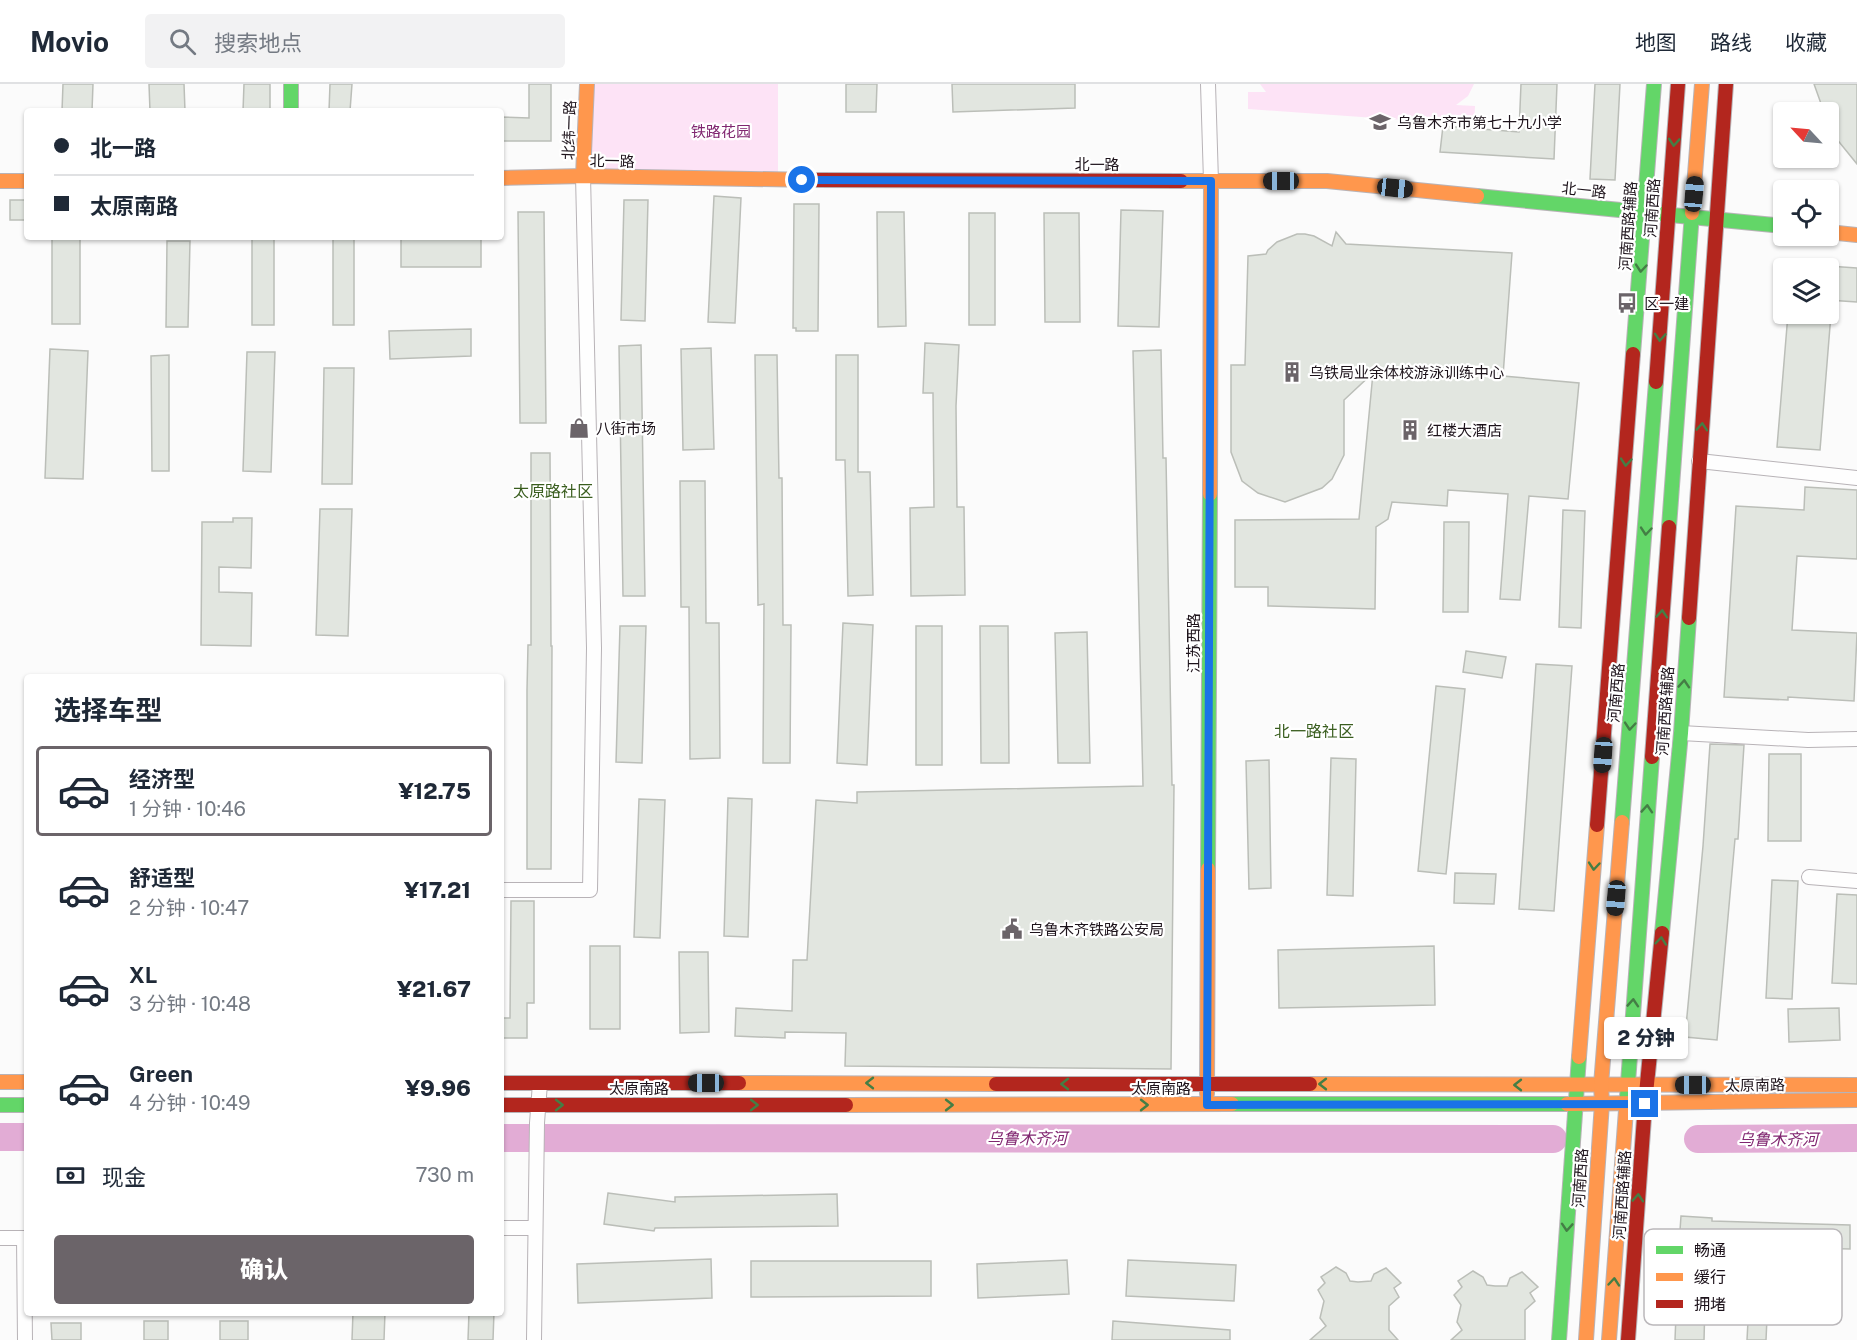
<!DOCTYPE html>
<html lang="zh">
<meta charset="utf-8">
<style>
:root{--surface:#fff;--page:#f2f2f3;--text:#1f2937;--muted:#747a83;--line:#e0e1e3;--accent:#6b6469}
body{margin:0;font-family:"Public Sans","Noto Sans SC",sans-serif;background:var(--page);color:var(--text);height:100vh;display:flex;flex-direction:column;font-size:22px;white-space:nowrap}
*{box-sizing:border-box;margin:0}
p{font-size:20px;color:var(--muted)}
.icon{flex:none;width:33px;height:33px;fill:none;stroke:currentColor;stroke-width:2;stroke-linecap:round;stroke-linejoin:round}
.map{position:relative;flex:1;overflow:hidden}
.sheet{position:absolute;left:24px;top:590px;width:480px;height:642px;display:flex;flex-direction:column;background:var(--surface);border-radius:6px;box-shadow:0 2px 4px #0004}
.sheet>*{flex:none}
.hud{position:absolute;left:24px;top:24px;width:480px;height:132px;border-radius:6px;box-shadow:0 2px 4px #0004;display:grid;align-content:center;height:132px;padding:0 30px;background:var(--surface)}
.needle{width:39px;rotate:296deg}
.buttons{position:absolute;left:1773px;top:18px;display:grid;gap:12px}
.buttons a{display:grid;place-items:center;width:66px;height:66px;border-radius:6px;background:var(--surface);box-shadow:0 2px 4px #0004;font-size:30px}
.end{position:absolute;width:27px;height:27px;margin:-14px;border:8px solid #1a73e8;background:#fff;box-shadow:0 0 0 3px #fff}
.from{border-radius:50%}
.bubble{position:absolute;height:42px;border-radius:6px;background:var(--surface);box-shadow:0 2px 4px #0004;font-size:20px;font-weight:800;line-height:42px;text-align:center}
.car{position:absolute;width:18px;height:36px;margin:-18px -9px;border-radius:8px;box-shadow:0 0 4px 2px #0007;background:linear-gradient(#222 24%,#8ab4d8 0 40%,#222 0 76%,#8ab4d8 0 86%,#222 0)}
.hud b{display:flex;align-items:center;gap:21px;height:57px;font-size:22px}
.hud b+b{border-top:2px solid var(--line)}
.hud i{width:15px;height:15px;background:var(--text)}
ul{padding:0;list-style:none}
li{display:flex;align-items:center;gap:18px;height:90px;margin:0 12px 9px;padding:0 18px;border:3px solid transparent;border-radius:6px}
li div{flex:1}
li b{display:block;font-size:22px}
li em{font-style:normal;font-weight:800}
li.active{border-color:var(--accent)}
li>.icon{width:54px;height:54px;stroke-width:1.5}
h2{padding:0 30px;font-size:27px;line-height:72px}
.pay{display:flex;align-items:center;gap:15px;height:66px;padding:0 30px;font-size:22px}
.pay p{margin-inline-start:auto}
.primary-button{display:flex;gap:12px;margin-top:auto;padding:12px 30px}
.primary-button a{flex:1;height:69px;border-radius:6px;background:var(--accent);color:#fff;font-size:24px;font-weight:800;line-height:69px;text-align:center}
header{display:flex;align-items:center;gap:36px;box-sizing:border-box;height:84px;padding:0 30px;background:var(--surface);border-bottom:2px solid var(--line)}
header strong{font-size:28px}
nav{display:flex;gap:33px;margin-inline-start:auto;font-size:21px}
.search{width:420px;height:54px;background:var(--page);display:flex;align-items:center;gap:15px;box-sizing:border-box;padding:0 21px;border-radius:6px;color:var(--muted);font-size:22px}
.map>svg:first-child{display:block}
</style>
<header>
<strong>Movio</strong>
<div class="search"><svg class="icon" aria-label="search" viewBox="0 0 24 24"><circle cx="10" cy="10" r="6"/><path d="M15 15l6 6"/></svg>搜索地点</div>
<nav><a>地图</a><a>路线</a><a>收藏</a></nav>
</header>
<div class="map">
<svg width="1857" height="1256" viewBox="0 0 1857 1256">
<rect width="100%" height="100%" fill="#fbfbfb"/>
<g fill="#fde3f6">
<path d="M587,0H778V96L583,92Z"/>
<path d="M1260,0H1474L1468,12L1456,21L1475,22L1474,41L1248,25V8H1266Z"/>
</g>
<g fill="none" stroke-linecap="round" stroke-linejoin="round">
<g stroke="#e2acd5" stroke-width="28">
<path d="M0,1053H27"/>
<path d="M501,1054L1553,1055"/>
<path d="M1698,1055L1857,1054"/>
</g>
</g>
<g fill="#e2e6e0" stroke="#bbbeb8" stroke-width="1.5">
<path d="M63,0H93L92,27H62Z"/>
<path d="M149,0H184L185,27H150Z"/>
<path d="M244,0H270V27H243Z"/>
<path d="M330,0H352L350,27H329Z"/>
<path d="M529,0H551V57H501V33L529,34Z"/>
<path d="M846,0H877L876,28H846Z"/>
<path d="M952,0H1075V24L953,28Z"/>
<path d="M1521,0H1557L1554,75L1440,68L1443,42L1519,48Z"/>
<path d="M1595,0H1620L1615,96L1590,95Z"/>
<path d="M1814,0H1857V80L1831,48L1828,28H1824Z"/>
<path d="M714,112L741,114L735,239L708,238Z"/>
<rect x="10" y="116" width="17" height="20"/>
<path d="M624,116H648L645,237L621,236Z"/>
<path d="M794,120H819L818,247H796V244H793Z"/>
<path d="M1121,126L1163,127L1159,243L1118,242Z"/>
<path d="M518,128H544L546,339H520Z"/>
<path d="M877,128H904L906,242L878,243Z"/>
<rect x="969" y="129" width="26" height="112"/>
<path d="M1044,129H1079L1080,238H1045Z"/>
<path d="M1336,148L1346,160L1512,169L1503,292L1579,299L1568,415L1529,412L1520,516L1500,515L1508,410L1448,406L1447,422L1392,418L1388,435L1376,443L1375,525L1268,522V503H1235V436L1359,435L1373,289L1344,316V371L1332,395L1322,404L1285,418L1258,409L1242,397L1231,368V281H1245L1248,172L1266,170L1268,166L1277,158L1297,150H1305L1314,152L1332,162Z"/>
<rect x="52" y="153" width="28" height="87"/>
<rect x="252" y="153" width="22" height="88"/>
<rect x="333" y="153" width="21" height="88"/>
<rect x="401" y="153" width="80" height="30"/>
<path d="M167,157H190L188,243H166Z"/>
<path d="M1828,182L1857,184V218L1828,216Z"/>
<path d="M1788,230H1831L1820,366L1777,363Z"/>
<path d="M471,245V272L390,275L389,247Z"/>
<path d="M925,259L959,261L956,322L957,423H964L965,511L911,512L910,424L934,423L933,309H923Z"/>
<path d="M641,261L645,512H623L619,262Z"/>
<path d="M711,264L714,365L683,366L681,265Z"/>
<path d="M50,265L88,267L83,395L45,394Z"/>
<path d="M1161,266L1163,374H1166L1172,701H1174L1171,985L845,982L846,949L785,948V954L735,952L736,924L792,927L793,876H807L816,716L857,719V708L1143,702L1133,267Z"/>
<path d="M247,268H275L271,388L243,387Z"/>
<path d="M169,271V387H152L151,272Z"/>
<path d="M755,271H777L779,394H782L783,541H791L790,679H763L764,520L758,521Z"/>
<path d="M836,271H858V388H870L873,511L848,512L845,376H836Z"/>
<path d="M324,284H354L352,400H322Z"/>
<path d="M531,369H550L551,562H552L551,785H527V606L528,561H531Z"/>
<path d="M680,397H705L706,539H719L720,674L690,675L689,523H681Z"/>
<path d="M1805,403L1857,406V475L1797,472L1792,546L1857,549L1854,617L1788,613V616L1724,613L1736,422L1804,426Z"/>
<path d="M320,425H352L348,552L316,551Z"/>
<path d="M1563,426L1585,427L1581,544L1559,543Z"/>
<path d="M233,434H252L251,484L219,483V508L252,509L251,562L201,561L202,438H233Z"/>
<path d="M1444,438H1469L1468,528H1443Z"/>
<path d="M843,539L873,541L867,681L837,679Z"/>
<path d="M620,542H646L642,679L616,678Z"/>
<rect x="916" y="542" width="26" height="139"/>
<path d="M980,542H1008L1009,679H981Z"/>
<path d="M1087,548L1090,679H1058L1055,549Z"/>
<path d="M1466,567L1506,573L1502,594L1463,588Z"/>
<path d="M1536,580L1572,582L1554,827L1519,825Z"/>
<path d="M1436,602L1465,605L1446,790L1418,787Z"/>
<path d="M1710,660L1744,661L1738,755H1735L1717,956L1685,953L1703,762Z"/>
<path d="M1769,670H1801V757H1768Z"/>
<path d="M1331,674L1356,675L1353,812L1327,811Z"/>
<path d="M1269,676L1271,804L1249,805L1246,677Z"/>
<path d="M728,714L752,715L748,853L724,852Z"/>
<path d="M639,715L665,716L660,854L634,853Z"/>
<path d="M1455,789L1496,790L1494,820L1454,819Z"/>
<path d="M1772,796L1798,797L1792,915L1766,914Z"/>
<path d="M1837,810L1857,811V900L1832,899Z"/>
<path d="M511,817H534V919H527V954H501V934H510Z"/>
<rect x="590" y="862" width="30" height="83"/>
<path d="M1434,862L1435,921L1279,924L1278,866Z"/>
<path d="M679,868H708L709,948L680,949Z"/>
<path d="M1839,924L1840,956L1789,958L1788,925Z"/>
<path d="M608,1109L675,1118V1113L837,1110L838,1142L655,1144L654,1147L604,1140Z"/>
<path d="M1681,1132L1712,1134V1137L1850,1141V1165L1679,1161Z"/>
<path d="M711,1175L712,1214L578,1219L577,1180Z"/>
<path d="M1067,1176L1069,1210L978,1214L977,1180Z"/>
<path d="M1128,1176L1236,1181L1234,1217L1126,1212Z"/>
<path d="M751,1177H931V1212L751,1213Z"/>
<path d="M1678,1180L1706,1182L1704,1256H1675Z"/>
<path d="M1336,1183L1346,1189L1350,1197L1358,1198L1371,1197L1374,1190L1386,1184L1401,1199L1394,1204L1399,1213L1389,1222V1246L1398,1256H1310L1326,1242L1320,1234L1324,1217L1318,1206L1325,1199L1321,1193Z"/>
<path d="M1754,1186L1777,1188L1773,1234H1767L1766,1256H1747L1748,1237L1750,1238Z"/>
<path d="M1473,1187L1483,1193L1487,1201L1495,1202H1507L1510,1194L1522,1188L1538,1203L1530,1209L1535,1217L1525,1226V1256H1451L1462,1246L1457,1238L1461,1221L1454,1211L1462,1203L1458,1197Z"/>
<path d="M353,1228H385L384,1256H352Z"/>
<path d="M469,1228H494L493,1256H468Z"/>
<rect x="144" y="1237" width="24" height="19"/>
<rect x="220" y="1237" width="28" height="19"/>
<path d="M1113,1237L1230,1246V1256H1112Z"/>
<path d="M51,1239H81V1256H52Z"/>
</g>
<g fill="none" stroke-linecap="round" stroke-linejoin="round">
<g stroke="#b8b3b7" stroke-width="16">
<g id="street">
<path d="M1208,0L1211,97"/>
<path d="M1699,377L1857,394"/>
<path d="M1681,649L1808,656L1857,655"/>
<path d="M1809,793L1857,797"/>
<path d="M501,806H590L594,564L583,92"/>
<path d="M501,1144H535"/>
<path d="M0,1154H27"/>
<path d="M24,1154L25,1256"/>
<path d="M534,1256L537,1039L540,999"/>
</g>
</g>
<g stroke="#b8b3b7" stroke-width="16">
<g id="fast">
<path d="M291,0V27"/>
<path d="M1477,112L1784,142"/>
<path d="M1633,270L1654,0"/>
<path d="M1669,443L1692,129"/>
<path d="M1622,738L1656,298"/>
<path d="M1208,785L1210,410"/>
<path d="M1662,849L1681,649L1689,534"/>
<path d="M1232,1020H1567"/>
<path d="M0,1021H27"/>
<path d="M1626,1026L1652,673"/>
<path d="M1559,1256L1579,973"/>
</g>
</g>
<g stroke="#b8b3b7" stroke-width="16">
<g id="slow">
<path d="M583,92L587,0"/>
<path d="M501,94L583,92L814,96"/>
<path d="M0,97H27"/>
<path d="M1181,97H1327L1477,112"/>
<path d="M1692,129L1702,0"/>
<path d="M1828,148L1857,151"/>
<path d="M1210,410L1211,97"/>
<path d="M1579,973L1597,741"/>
<path d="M0,998H27"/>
<path d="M739,999L996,1000"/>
<path d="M1310,1000L1857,1001"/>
<path d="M1207,1010L1208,785"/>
<path d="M1567,1020L1857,1016"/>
<path d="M846,1021L1232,1020"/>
<path d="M1586,1256L1602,1019L1601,1001L1622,738"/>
<path d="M1609,1256L1626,1026"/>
</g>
</g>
<g stroke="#b8b3b7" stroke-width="16">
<g id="jam">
<path d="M814,96L1181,97"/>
<path d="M1656,298L1678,0"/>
<path d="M1689,534L1726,0"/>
<path d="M1652,673L1669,443"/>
<path d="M1597,741L1633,270"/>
<path d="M501,999H739"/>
<path d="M996,1000H1310"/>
<path d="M501,1021H846"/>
<path d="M1628,1256L1645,1020L1662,849"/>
</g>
</g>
<use href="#street" stroke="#fefefe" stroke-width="14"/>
<use href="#fast" stroke="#63d668" stroke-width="14"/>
<use href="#slow" stroke="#ff974d" stroke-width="14"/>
<use href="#jam" stroke="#b3261e" stroke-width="14"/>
</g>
<defs><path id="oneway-chevron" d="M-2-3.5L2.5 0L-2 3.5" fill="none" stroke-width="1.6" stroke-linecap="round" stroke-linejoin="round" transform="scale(1.5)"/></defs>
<g stroke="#447e45">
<use href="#oneway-chevron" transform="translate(1674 58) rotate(94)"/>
<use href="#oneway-chevron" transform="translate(1641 184) rotate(95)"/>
<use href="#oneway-chevron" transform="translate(1660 253) rotate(94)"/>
<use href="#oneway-chevron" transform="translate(1702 343) rotate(-86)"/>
<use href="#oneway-chevron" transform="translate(1626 378) rotate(95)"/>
<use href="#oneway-chevron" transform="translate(1646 447) rotate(95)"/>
<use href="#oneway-chevron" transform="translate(1662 530) rotate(-86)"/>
<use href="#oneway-chevron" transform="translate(1684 600) rotate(-86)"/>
<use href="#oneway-chevron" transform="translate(1630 642) rotate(95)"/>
<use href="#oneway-chevron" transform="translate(1647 725) rotate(-86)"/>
<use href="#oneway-chevron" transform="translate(1594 782) rotate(95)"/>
<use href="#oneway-chevron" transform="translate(1661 857) rotate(-84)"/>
<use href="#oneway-chevron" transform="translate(1633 919) rotate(-86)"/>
<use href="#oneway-chevron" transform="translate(870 999) rotate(-180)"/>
<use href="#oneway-chevron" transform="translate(1065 1000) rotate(-180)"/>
<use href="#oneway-chevron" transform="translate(1323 1000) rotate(-180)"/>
<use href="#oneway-chevron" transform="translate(1518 1001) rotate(-180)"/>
<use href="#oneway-chevron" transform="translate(559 1021)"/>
<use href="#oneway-chevron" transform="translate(754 1021)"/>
<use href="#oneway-chevron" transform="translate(949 1021)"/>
<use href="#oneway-chevron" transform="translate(1144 1021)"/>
<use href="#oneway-chevron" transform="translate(1638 1114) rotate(-86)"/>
<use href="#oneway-chevron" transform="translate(1567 1143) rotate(94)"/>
<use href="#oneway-chevron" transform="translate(1614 1198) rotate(-85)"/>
</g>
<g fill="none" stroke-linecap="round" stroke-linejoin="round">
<path stroke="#1a73e8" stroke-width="8" d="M802,96L1211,97L1207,1021L1645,1020"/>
</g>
<defs>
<g id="school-bare" transform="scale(1.62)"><path d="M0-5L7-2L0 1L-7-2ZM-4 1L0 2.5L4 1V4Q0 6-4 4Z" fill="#6b6469" stroke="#fff" stroke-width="2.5" paint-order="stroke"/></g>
<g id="bus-bare" transform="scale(1.62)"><path d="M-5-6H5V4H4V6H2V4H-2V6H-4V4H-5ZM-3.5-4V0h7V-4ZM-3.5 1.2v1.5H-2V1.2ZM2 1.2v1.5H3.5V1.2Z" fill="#6b6469" stroke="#fff" stroke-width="2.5" paint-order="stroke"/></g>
<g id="building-bare" transform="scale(1.62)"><path d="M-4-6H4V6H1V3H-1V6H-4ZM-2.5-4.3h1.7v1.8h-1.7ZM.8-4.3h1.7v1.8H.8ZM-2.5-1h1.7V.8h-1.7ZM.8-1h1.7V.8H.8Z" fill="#6b6469" stroke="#fff" stroke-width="2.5" paint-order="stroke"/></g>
<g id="shop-bare" transform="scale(1.62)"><path d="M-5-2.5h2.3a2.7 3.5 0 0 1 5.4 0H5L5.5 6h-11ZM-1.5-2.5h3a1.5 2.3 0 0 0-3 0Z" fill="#6b6469" stroke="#fff" stroke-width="2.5" paint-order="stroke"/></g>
<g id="civic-bare" transform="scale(1.62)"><path d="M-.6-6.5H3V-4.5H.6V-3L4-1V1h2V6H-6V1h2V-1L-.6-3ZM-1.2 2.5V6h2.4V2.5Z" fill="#6b6469" stroke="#fff" stroke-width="2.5" paint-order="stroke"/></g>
</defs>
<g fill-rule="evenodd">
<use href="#school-bare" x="1380" y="38"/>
<use href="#bus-bare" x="1627" y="219"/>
<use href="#building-bare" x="1292" y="288"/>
<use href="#shop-bare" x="579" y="344"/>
<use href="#building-bare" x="1410" y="346"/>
<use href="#civic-bare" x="1012" y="845"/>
</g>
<g text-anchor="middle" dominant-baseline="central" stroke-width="4.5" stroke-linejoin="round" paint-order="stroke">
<g font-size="15" fill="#1d131b" stroke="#fff" text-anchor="start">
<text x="1397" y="38">乌鲁木齐市第七十九小学</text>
<text x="1644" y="219">区一建</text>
<text x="1309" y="288">乌铁局业余体校游泳训练中心</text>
<text x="596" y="344">八街市场</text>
<text x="1427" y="346">红楼大酒店</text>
<text x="1029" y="845">乌鲁木齐铁路公安局</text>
</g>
<g font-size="15" fill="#1d131b" stroke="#fff">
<text transform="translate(569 46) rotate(-88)">北纬一路</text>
<text transform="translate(612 77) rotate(1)">北一路</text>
<text x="1097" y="80">北一路</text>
<text transform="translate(1584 106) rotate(6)">北一路</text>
<text transform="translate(1652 124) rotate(-86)">河南西路</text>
<text transform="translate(1628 142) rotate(-86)">河南西路辅路</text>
<text transform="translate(1193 559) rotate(-90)">江苏西路</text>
<text transform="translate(1616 609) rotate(-85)">河南西路</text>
<text transform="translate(1665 627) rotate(-86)">河南西路辅路</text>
<text transform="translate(1755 1001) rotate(-1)">太原南路</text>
<text x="639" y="1004">太原南路</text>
<text x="1161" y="1004">太原南路</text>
<text transform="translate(1580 1094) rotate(-86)">河南西路</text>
<text transform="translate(1622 1111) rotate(-86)">河南西路辅路</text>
</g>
<g font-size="15" fill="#812771" stroke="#fff">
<text x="721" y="47">铁路花园</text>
</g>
<g font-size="16" fill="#395d1e" stroke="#fff">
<text x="553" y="407">太原路社区</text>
<text x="1314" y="647">北一路社区</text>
</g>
<g font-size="16" font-style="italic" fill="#802670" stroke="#fff">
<text x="1027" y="1054">乌鲁木齐河</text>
<text x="1778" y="1055">乌鲁木齐河</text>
</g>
</g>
<rect x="1644" y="1145" width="198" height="96" rx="9" fill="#fff" stroke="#bbb8bb" stroke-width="1.5"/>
<rect x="1656" y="1162" width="27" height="8" fill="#63d668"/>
<rect x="1656" y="1189" width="27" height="8" fill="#ff974d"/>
<rect x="1656" y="1216" width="27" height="8" fill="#b3261e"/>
<g font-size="16" fill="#1d131b">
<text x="1694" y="1172">畅通</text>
<text x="1694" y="1199">缓行</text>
<text x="1694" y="1226">拥堵</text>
</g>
</svg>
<div class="buttons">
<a><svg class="needle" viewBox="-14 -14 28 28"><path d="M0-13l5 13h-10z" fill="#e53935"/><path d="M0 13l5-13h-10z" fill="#747a83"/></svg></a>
<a><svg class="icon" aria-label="locate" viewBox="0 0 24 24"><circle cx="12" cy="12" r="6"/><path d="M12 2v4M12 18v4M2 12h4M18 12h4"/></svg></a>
<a><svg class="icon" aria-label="layers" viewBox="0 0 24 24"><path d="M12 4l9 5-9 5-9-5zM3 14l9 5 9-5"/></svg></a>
</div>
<i class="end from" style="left:802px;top:96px"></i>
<i class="end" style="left:1645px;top:1020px"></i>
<div class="bubble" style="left:1604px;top:933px;width:84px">2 分钟</div>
<i class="car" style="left:1281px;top:97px;rotate:270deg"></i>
<i class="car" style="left:1395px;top:104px;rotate:96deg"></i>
<i class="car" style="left:1694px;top:110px;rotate:5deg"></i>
<i class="car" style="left:1603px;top:671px;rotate:184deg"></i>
<i class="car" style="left:1616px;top:814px;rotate:185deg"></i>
<i class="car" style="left:706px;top:999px;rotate:270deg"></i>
<i class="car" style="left:1693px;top:1001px;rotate:270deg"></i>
<div class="hud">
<b><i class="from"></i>北一路</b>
<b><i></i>太原南路</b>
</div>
<section class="sheet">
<h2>选择车型</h2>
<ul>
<li class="active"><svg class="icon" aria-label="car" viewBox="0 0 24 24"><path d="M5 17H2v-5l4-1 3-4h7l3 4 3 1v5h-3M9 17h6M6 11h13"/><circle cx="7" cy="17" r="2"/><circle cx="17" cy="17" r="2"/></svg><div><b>经济型</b><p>1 分钟 · 10:46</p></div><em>¥12.75</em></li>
<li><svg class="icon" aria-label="car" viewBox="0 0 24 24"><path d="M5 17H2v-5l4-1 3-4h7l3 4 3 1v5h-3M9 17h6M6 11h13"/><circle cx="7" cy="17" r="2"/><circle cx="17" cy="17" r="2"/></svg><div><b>舒适型</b><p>2 分钟 · 10:47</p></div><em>¥17.21</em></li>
<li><svg class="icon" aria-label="car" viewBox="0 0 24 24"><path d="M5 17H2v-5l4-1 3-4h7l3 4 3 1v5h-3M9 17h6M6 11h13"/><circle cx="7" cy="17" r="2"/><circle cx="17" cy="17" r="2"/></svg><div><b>XL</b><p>3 分钟 · 10:48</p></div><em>¥21.67</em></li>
<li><svg class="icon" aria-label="car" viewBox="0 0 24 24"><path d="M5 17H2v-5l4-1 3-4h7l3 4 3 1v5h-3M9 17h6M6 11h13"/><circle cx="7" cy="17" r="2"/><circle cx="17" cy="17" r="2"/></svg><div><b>Green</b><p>4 分钟 · 10:49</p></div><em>¥9.96</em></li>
</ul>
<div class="pay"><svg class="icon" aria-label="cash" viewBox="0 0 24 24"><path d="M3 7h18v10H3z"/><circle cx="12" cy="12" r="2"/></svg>现金<p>730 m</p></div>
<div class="primary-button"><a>确认</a></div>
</section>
</div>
